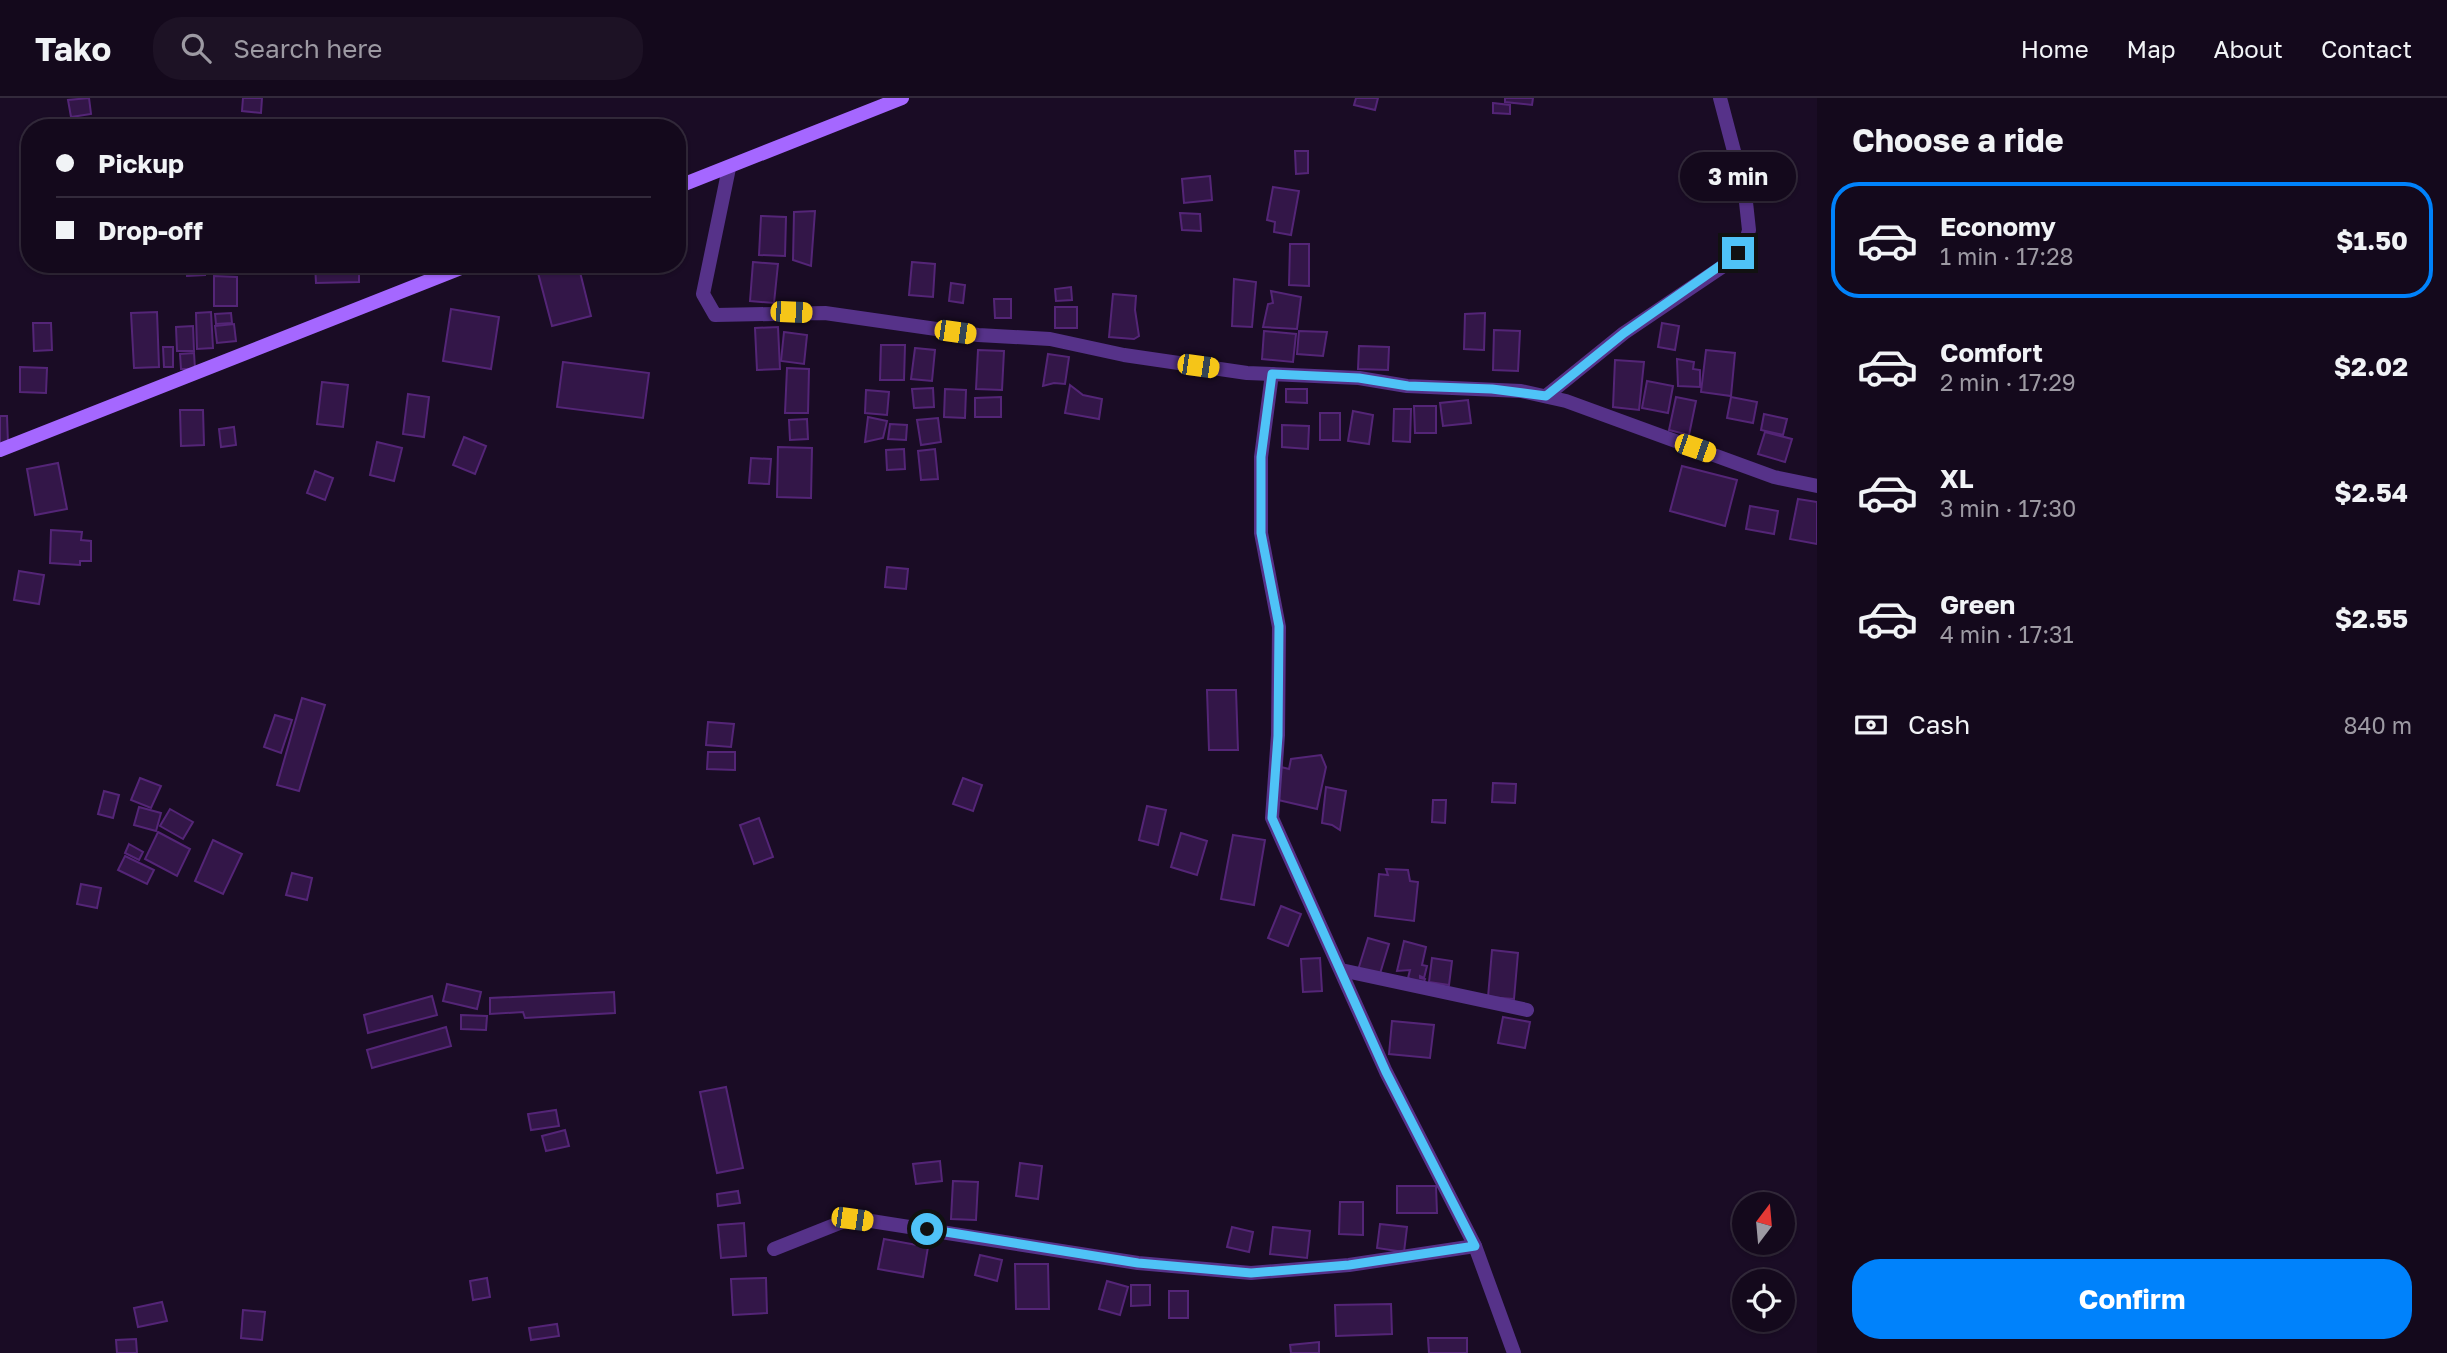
<!DOCTYPE html>
<meta charset="utf-8">
<style>
:root{--surface:#14091c;--page:#1d1225;--text:#f1f3f6;--muted:#9d9aa3;--line:#332a3b;--accent:#0082fb}
body{margin:0;font-family:"Golos Text",sans-serif;background:var(--page);color:var(--text);height:100vh;display:flex;flex-direction:column;font-size:26px;white-space:nowrap}
*{box-sizing:border-box;margin:0}
p{font-size:23px;color:var(--muted)}
.icon{flex:none;width:38px;height:38px;fill:none;stroke:currentColor;stroke-width:2;stroke-linecap:round;stroke-linejoin:round}
.map{position:relative;flex:1;overflow:hidden}
.side{display:flex;flex-direction:column;background:var(--surface);width:630px}
.side>*{flex:none}
.hud{position:absolute;left:21px;top:21px;width:665px;height:154px;border-radius:28px;box-shadow:0 2px 5px #0004,0 0 0 2px var(--line);display:grid;align-content:center;height:154px;padding:0 35px;background:var(--surface)}
.needle{width:46px;rotate:16deg}
.tools{position:absolute;left:1732px;top:1094px;display:grid;gap:14px}
.tools a{display:grid;place-items:center;width:63px;height:63px;border-radius:50%;background:var(--surface);box-shadow:0 2px 5px #0004,0 0 0 2px var(--line);font-size:35px}
.end{position:absolute;width:32px;height:32px;margin:-16px;border:9px solid #4fc3f7;background:#111;box-shadow:0 0 0 4px #111}
.from{border-radius:50%}
.bubble{position:absolute;height:49px;border-radius:24px;background:var(--surface);box-shadow:0 2px 5px #0004,0 0 0 2px var(--line);font-size:23px;font-weight:700;line-height:49px;text-align:center}
.car{position:absolute;width:21px;height:42px;margin:-21px -10px;border-radius:9px;box-shadow:0 0 5px 2px #0007;background:linear-gradient(#f5c518 24%,#345 0 40%,#f5c518 0 76%,#345 0 86%,#f5c518 0)}
.hud b{display:flex;align-items:center;gap:24px;height:66px;font-size:26px}
.hud b+b{border-top:2px solid var(--line)}
.hud i{width:18px;height:18px;background:var(--text)}
ul{padding:0;list-style:none}
li{display:flex;align-items:center;gap:21px;height:116px;margin:0 14px 10px;padding:0 21px;border:4px solid transparent;border-radius:28px}
li div{flex:1}
li b{display:block;font-size:26px}
li em{font-style:normal;font-weight:700}
li.selected{border-color:var(--accent)}
li>.icon{width:63px;height:63px;stroke-width:1.5}
h2{padding:0 35px;font-size:32px;line-height:84px}
.pay{display:flex;align-items:center;gap:18px;height:77px;padding:0 35px;font-size:26px}
.pay p{margin-inline-start:auto}
.primary-button{display:flex;gap:14px;margin-top:auto;padding:14px 35px}
.primary-button a{flex:1;height:80px;border-radius:28px;background:var(--accent);color:#fff;font-size:28px;font-weight:700;line-height:80px;text-align:center}
header{display:flex;align-items:center;gap:42px;box-sizing:border-box;height:98px;padding:0 35px;background:var(--surface);border-bottom:2px solid var(--line)}
header strong{font-size:33px}
nav{display:flex;gap:38px;margin-inline-start:auto;font-size:24px}
.search{width:490px;height:63px;background:var(--page);display:flex;align-items:center;gap:18px;box-sizing:border-box;padding:0 24px;border-radius:28px;color:var(--muted);font-size:26px}
main{display:flex;flex:1;min-height:0}
.map>svg:first-child{display:block}
</style>
<header>
<strong>Tako</strong>
<div class="search"><svg class="icon" aria-label="search" viewBox="0 0 24 24"><circle cx="10" cy="10" r="6"/><path d="M15 15l6 6"/></svg>Search here</div>
<nav><a>Home</a><a>Map</a><a>About</a><a>Contact</a></nav>
</header>
<main>
<div class="map">
<svg width="1817" height="1255" viewBox="0 0 1817 1255">
<rect width="100%" height="100%" fill="#1a0c25"/>
<g fill="#331648" stroke="#542577" stroke-width="2">
<path d="M89,0L91,16L71,19L68,2Z"/>
<path d="M243,0H262L261,15L242,13Z"/>
<path d="M1356,0H1378L1375,12L1354,7Z"/>
<path d="M1505,0H1533L1532,7L1505,4Z"/>
<path d="M1493,5L1510,7V16L1493,15Z"/>
<path d="M1295,53H1308V75L1296,76Z"/>
<path d="M1210,78L1212,102L1184,105L1182,81Z"/>
<path d="M1273,89L1299,93L1291,137L1274,134L1275,124L1267,122Z"/>
<path d="M815,113L811,168L793,162L794,114Z"/>
<path d="M1180,115L1200,116L1201,133L1182,132Z"/>
<path d="M761,118L786,119L785,158L759,157Z"/>
<path d="M1290,146H1309V188L1289,187Z"/>
<path d="M753,164L778,166L774,205L750,203Z"/>
<path d="M912,164L935,166L933,199L909,197Z"/>
<path d="M186,166H205V177L187,178Z"/>
<path d="M214,166H245V173L214,174Z"/>
<path d="M315,166H359V184L316,185Z"/>
<path d="M386,166H417V172L386,173Z"/>
<path d="M558,166H578L591,218L552,228L537,171Z"/>
<path d="M214,178L237,179V208H214Z"/>
<path d="M1234,181L1256,184L1252,229L1232,228Z"/>
<path d="M951,185L965,187L963,205L949,203Z"/>
<path d="M1071,189L1072,202L1056,203L1055,191Z"/>
<path d="M1271,193L1301,199L1297,231L1263,229L1268,206L1273,205Z"/>
<path d="M1113,196L1136,198L1135,212L1139,238L1134,241L1109,239Z"/>
<path d="M994,201H1011V220H995Z"/>
<rect x="1055" y="209" width="22" height="21"/>
<path d="M451,211L499,219L491,271L443,263Z"/>
<path d="M157,214L159,269L134,270L131,215Z"/>
<path d="M211,214L213,250L197,251L196,215Z"/>
<path d="M231,215L232,225L216,226L215,216Z"/>
<path d="M1485,215L1484,252L1464,251L1465,216Z"/>
<path d="M33,225H51L52,252L34,253Z"/>
<path d="M1662,225L1679,228L1675,252L1658,249Z"/>
<path d="M234,226L236,243L217,245L215,228Z"/>
<path d="M193,228L194,253H177L176,229Z"/>
<path d="M778,229L780,271L757,272L755,230Z"/>
<path d="M1494,232L1520,233L1518,273L1493,272Z"/>
<path d="M1264,233L1296,236L1293,264L1262,261Z"/>
<path d="M1299,233L1327,234L1323,258L1297,256Z"/>
<path d="M784,234L807,237L804,266L781,263Z"/>
<path d="M881,247H905L904,282H880Z"/>
<path d="M1359,248L1389,249L1388,272L1358,271Z"/>
<path d="M163,249H173V269H164Z"/>
<path d="M915,250L935,252L932,283L911,281Z"/>
<path d="M978,252L1004,253L1002,292L976,291Z"/>
<path d="M1706,252L1735,255L1731,298L1701,294Z"/>
<path d="M194,255L195,271H181L180,256Z"/>
<path d="M1048,256L1069,259L1065,286L1054,285L1043,288Z"/>
<path d="M1677,261L1694,264L1693,271L1700,272V289L1678,288Z"/>
<path d="M1615,262L1644,264L1639,312L1613,309Z"/>
<path d="M563,264L649,275L643,320L557,309Z"/>
<path d="M20,269L47,270L46,295L20,294Z"/>
<path d="M787,270L809,271L808,315H785Z"/>
<path d="M1647,283L1673,288L1668,315L1642,310Z"/>
<path d="M322,284L348,287L343,329L317,326Z"/>
<path d="M1070,287L1083,297L1102,301L1099,321L1065,315Z"/>
<path d="M933,290L934,309L914,310L912,291Z"/>
<path d="M945,291L966,292L965,320L944,319Z"/>
<path d="M1286,291H1307V305L1286,304Z"/>
<path d="M866,292L889,294L887,317L865,315Z"/>
<path d="M408,296L429,299L424,339L403,336Z"/>
<path d="M1001,299V319H975V300Z"/>
<path d="M1676,299L1696,303L1689,337L1669,332Z"/>
<path d="M1731,299L1757,304L1753,325L1727,320Z"/>
<path d="M1468,302L1471,325L1443,328L1440,305Z"/>
<path d="M1414,308H1436V335H1415Z"/>
<path d="M1394,311H1411L1410,344L1393,343Z"/>
<path d="M180,312H203L204,347L181,348Z"/>
<path d="M1353,313L1373,317L1369,346L1348,343Z"/>
<rect x="1320" y="315" width="20" height="27"/>
<path d="M1764,316L1787,321L1783,337L1761,332Z"/>
<path d="M0,318H7L8,346H0Z"/>
<path d="M868,319L887,323L883,340L865,344Z"/>
<path d="M938,320L941,344L921,347L917,322Z"/>
<path d="M807,321L808,341L790,342L789,322Z"/>
<path d="M890,326L907,327L906,342L888,341Z"/>
<path d="M1282,327L1309,328L1308,351L1282,349Z"/>
<path d="M234,329L236,347L221,349L219,331Z"/>
<path d="M1765,334L1792,341L1785,364L1758,356Z"/>
<path d="M464,339L486,348L475,376L453,367Z"/>
<path d="M377,344L402,350L394,383L370,377Z"/>
<path d="M778,349L812,350L811,400L777,399Z"/>
<path d="M904,351L905,371L887,372L886,352Z"/>
<path d="M935,351L938,381L921,382L918,353Z"/>
<path d="M751,360L771,361L769,386L749,385Z"/>
<path d="M58,365L67,411L35,417L27,371Z"/>
<path d="M1682,368L1737,382L1725,428L1670,413Z"/>
<path d="M315,373L333,380L325,402L307,395Z"/>
<path d="M1798,401L1817,404V446L1790,441Z"/>
<path d="M1750,408L1778,413L1774,436L1746,431Z"/>
<path d="M51,432L82,434L81,442L91,443V463H80V467L50,465Z"/>
<path d="M887,469L908,471L906,491L885,489Z"/>
<path d="M19,473L44,477L39,506L14,502Z"/>
<path d="M1207,592H1236L1238,652H1209Z"/>
<path d="M302,600L325,607L299,693L277,687Z"/>
<path d="M275,617L292,622L281,655L264,649Z"/>
<path d="M708,624L734,626L731,649L706,647Z"/>
<path d="M708,654H735V672L707,671Z"/>
<path d="M1321,657L1326,669L1317,711L1278,702L1281,669L1289,671L1291,661Z"/>
<path d="M140,680L161,688L151,710L131,702Z"/>
<path d="M963,680L982,687L973,713L953,706Z"/>
<path d="M1493,685L1516,686L1515,705L1492,704Z"/>
<path d="M1326,689L1346,693L1340,732L1332,727L1322,725Z"/>
<path d="M104,693L119,697L113,720L98,716Z"/>
<path d="M1433,702H1446L1445,725L1432,724Z"/>
<path d="M1147,708L1166,712L1158,747L1139,742Z"/>
<path d="M139,709L161,715L156,733L134,727Z"/>
<path d="M170,711L193,724L183,741L160,728Z"/>
<path d="M759,720L773,759L754,766L740,727Z"/>
<path d="M158,734L190,751L177,778L145,761Z"/>
<path d="M1181,735L1207,743L1197,777L1171,769Z"/>
<path d="M1233,737L1265,742L1254,807L1221,801Z"/>
<path d="M213,742L242,756L223,796L195,783Z"/>
<path d="M129,746L143,754L139,762L125,755Z"/>
<path d="M125,758L154,772L147,786L118,772Z"/>
<path d="M1386,771L1408,772L1410,783L1418,784L1414,823L1375,818L1379,776L1388,777Z"/>
<path d="M292,775L312,780L307,802L286,797Z"/>
<path d="M81,786L101,790L97,810L77,806Z"/>
<path d="M1281,808L1301,816L1288,848L1268,840Z"/>
<path d="M1368,840L1389,846L1379,879L1358,872Z"/>
<path d="M1404,843L1426,849L1422,867L1427,868L1424,880L1420,878V880L1425,881L1423,887L1408,880L1410,872L1397,873Z"/>
<path d="M1492,852L1518,855L1514,901L1488,899Z"/>
<path d="M1320,860L1322,893L1303,894L1301,861Z"/>
<path d="M1432,860L1452,863L1449,887L1429,884Z"/>
<path d="M447,886L481,894L477,911L443,903Z"/>
<path d="M614,894L615,915L525,920L523,914L490,916V900Z"/>
<path d="M432,898L437,917L368,935L364,917Z"/>
<path d="M461,917L487,918L486,932L461,931Z"/>
<path d="M1503,919L1530,924L1525,950L1498,945Z"/>
<path d="M1392,923L1434,927L1430,960L1389,956Z"/>
<path d="M446,929L451,948L372,970L367,952Z"/>
<path d="M726,989L743,1070L717,1075L700,994Z"/>
<path d="M556,1012L559,1028L531,1032L528,1016Z"/>
<path d="M565,1032L569,1048L546,1053L542,1038Z"/>
<path d="M940,1063L942,1083L916,1086L913,1066Z"/>
<path d="M1020,1065L1042,1068L1038,1101L1016,1098Z"/>
<path d="M953,1083L978,1084L976,1122L951,1121Z"/>
<path d="M1397,1088H1436L1437,1115H1397Z"/>
<path d="M738,1093L740,1105L718,1108L717,1096Z"/>
<path d="M1340,1104H1363V1137L1339,1136Z"/>
<path d="M744,1125L746,1158L721,1160L718,1127Z"/>
<path d="M1380,1126L1407,1129L1404,1154L1377,1150Z"/>
<path d="M1232,1129L1253,1134L1249,1154L1227,1149Z"/>
<path d="M1273,1129L1310,1133L1307,1160L1270,1156Z"/>
<path d="M884,1141L928,1149L923,1179L878,1171Z"/>
<path d="M980,1157L1002,1162L997,1183L975,1177Z"/>
<path d="M1015,1166H1048L1049,1211H1016Z"/>
<path d="M487,1180L490,1199L473,1202L470,1183Z"/>
<path d="M766,1180L767,1215L733,1217L731,1181Z"/>
<path d="M1107,1183L1128,1189L1120,1217L1099,1211Z"/>
<path d="M1131,1187H1150V1207L1131,1208Z"/>
<rect x="1169" y="1193" width="19" height="27"/>
<path d="M162,1204L167,1223L138,1229L134,1210Z"/>
<path d="M1391,1206L1392,1236L1336,1238L1335,1207Z"/>
<path d="M243,1212L265,1214L262,1242L241,1240Z"/>
<path d="M557,1226L559,1238L531,1242L529,1230Z"/>
<path d="M1428,1240H1467V1255H1429Z"/>
<path d="M136,1241L137,1255H117L116,1242Z"/>
<path d="M1319,1244V1255H1291L1290,1247Z"/>
</g>
<g fill="none" stroke-linecap="round" stroke-linejoin="round">
<g stroke="#563289" stroke-width="14">
<path d="M1272,276L1261,359V435L1279,529L1278,637L1272,720L1386,974L1475,1148L1514,1255"/>
<path d="M1546,298L1624,235L1722,169L1738,155L1746,143L1749,132L1745,95L1720,0"/>
<path d="M1341,872L1527,912"/>
<path d="M774,1151L852,1120L1138,1165L1251,1175L1349,1167L1475,1148"/>
</g>
<path stroke="#563289" stroke-width="14" d="M729,70L703,196L715,217L825,215L978,237L1050,241L1124,257L1247,275L1359,280L1407,288L1521,293L1566,303L1774,379L1817,388"/>
<g stroke="#a567ff" stroke-width="14">
<path d="M677,89L902,0"/>
<path d="M0,352L471,166"/>
</g>
</g>
<g fill="none" stroke-linecap="round" stroke-linejoin="round">
<path stroke="#4fc3f7" stroke-width="9" d="M927,1131L1138,1165L1251,1175L1349,1167L1475,1148L1386,974L1272,720L1278,638L1279,528L1261,435V359L1272,276L1359,280L1408,288L1492,291L1546,298L1624,235L1738,155"/>
</g>
</svg>
<div class="tools">
<a><svg class="needle" viewBox="-14 -14 28 28"><path d="M0-13l5 13h-10z" fill="#e53935"/><path d="M0 13l5-13h-10z" fill="#9d9aa3"/></svg></a>
<a><svg class="icon" aria-label="locate" viewBox="0 0 24 24"><circle cx="12" cy="12" r="6"/><path d="M12 2v4M12 18v4M2 12h4M18 12h4"/></svg></a>
</div>
<i class="end from" style="left:927px;top:1131px"></i>
<i class="end" style="left:1738px;top:155px"></i>
<div class="bubble" style="left:1680px;top:54px;width:116px">3 min</div>
<i class="car" style="left:791px;top:214px;rotate:92deg"></i>
<i class="car" style="left:955px;top:234px;rotate:98deg"></i>
<i class="car" style="left:1198px;top:268px;rotate:98deg"></i>
<i class="car" style="left:1695px;top:350px;rotate:109deg"></i>
<i class="car" style="left:852px;top:1121px;rotate:98deg"></i>
<div class="hud">
<b><i class="from"></i>Pickup</b>
<b><i></i>Drop-off</b>
</div>
</div>
<section class="side">
<h2>Choose a ride</h2>
<ul>
<li class="selected"><svg class="icon" aria-label="car" viewBox="0 0 24 24"><path d="M5 17H2v-5l4-1 3-4h7l3 4 3 1v5h-3M9 17h6M6 11h13"/><circle cx="7" cy="17" r="2"/><circle cx="17" cy="17" r="2"/></svg><div><b>Economy</b><p>1 min · 17:28</p></div><em>$1.50</em></li>
<li><svg class="icon" aria-label="car" viewBox="0 0 24 24"><path d="M5 17H2v-5l4-1 3-4h7l3 4 3 1v5h-3M9 17h6M6 11h13"/><circle cx="7" cy="17" r="2"/><circle cx="17" cy="17" r="2"/></svg><div><b>Comfort</b><p>2 min · 17:29</p></div><em>$2.02</em></li>
<li><svg class="icon" aria-label="car" viewBox="0 0 24 24"><path d="M5 17H2v-5l4-1 3-4h7l3 4 3 1v5h-3M9 17h6M6 11h13"/><circle cx="7" cy="17" r="2"/><circle cx="17" cy="17" r="2"/></svg><div><b>XL</b><p>3 min · 17:30</p></div><em>$2.54</em></li>
<li><svg class="icon" aria-label="car" viewBox="0 0 24 24"><path d="M5 17H2v-5l4-1 3-4h7l3 4 3 1v5h-3M9 17h6M6 11h13"/><circle cx="7" cy="17" r="2"/><circle cx="17" cy="17" r="2"/></svg><div><b>Green</b><p>4 min · 17:31</p></div><em>$2.55</em></li>
</ul>
<div class="pay"><svg class="icon" aria-label="cash" viewBox="0 0 24 24"><path d="M3 7h18v10H3z"/><circle cx="12" cy="12" r="2"/></svg>Cash<p>840 m</p></div>
<div class="primary-button"><a>Confirm</a></div>
</section>
</main>
